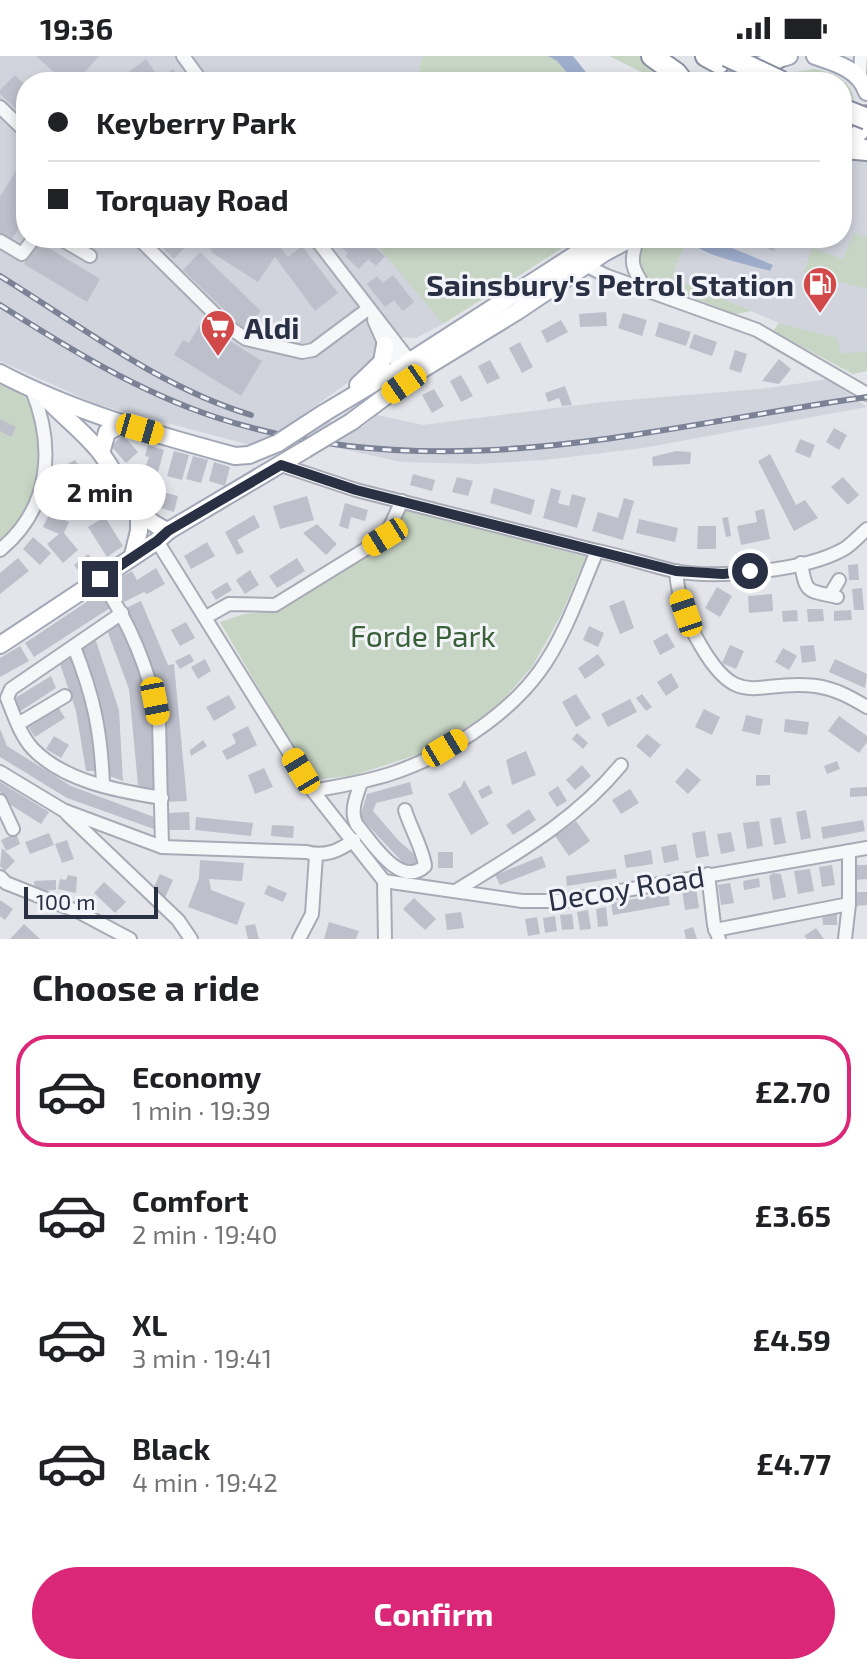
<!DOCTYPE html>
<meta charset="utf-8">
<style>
:root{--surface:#fff;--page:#f2f2f2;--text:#202124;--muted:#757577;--line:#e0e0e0;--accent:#db2777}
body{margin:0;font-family:"Exo 2",sans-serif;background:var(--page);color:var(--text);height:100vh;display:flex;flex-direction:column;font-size:30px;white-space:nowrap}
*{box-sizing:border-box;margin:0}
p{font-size:26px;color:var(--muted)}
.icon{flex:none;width:44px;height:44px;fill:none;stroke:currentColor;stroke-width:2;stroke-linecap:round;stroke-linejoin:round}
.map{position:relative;height:883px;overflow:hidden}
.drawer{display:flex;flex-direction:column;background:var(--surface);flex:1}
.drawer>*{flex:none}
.guide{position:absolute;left:16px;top:16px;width:836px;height:176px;border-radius:32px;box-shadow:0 4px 12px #0003;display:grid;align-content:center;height:176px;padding:0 32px;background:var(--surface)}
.scale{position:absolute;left:24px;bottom:20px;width:134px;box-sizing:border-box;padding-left:8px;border:4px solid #2a3044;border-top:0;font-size:22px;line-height:28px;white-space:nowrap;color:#2a3044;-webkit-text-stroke:6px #f3f4f9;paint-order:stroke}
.end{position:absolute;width:36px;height:36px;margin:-18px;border:10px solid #2a3044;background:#fff;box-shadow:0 0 0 4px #fff}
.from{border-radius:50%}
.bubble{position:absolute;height:56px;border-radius:28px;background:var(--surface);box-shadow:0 4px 12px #0003;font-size:26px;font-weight:700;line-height:56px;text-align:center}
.car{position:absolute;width:24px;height:48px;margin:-24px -12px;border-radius:10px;box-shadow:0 0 6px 2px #0007;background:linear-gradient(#f5c518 24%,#345 0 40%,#f5c518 0 76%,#345 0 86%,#f5c518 0)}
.guide b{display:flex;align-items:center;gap:28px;height:76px;font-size:30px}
.guide b+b{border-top:2px solid var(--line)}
.guide i{width:20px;height:20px;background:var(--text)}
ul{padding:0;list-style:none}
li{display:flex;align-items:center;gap:24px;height:112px;margin:0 16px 12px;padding:0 16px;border:4px solid transparent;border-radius:32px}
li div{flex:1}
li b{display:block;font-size:30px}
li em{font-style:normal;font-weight:700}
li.current{border-color:var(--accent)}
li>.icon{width:72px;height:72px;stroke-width:1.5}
h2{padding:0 32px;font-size:36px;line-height:96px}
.primary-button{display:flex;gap:16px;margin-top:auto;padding:16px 32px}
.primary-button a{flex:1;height:92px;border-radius:48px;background:var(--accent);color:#fff;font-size:32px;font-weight:700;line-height:92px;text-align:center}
.status{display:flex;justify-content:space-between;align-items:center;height:56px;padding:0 40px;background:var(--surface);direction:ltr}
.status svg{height:22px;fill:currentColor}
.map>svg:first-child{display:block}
</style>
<div class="status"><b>19:36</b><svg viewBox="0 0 49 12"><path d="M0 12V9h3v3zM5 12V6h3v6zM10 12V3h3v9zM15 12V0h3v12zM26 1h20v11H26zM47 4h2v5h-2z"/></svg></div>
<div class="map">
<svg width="867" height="883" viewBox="0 0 867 883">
<rect width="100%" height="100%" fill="#e3e5eb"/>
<g fill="#d1d4dd">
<path d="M0,0H423L415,26H26V182H368L390,202L443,268L416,282L400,281L379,294L364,315L304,358L328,365L363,371L377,359L423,369L602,346L769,332L828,323L867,351L643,392L544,404L478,408L401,406L324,389L269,382L250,389L96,348L0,305Z"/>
<path d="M858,103L867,105V295L841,299L836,282L779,267L672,221L686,185L699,193L770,215L772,209L708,182H842V109Z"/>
</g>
<g fill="#c6d5c4">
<path d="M423,0H548L557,5L575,26H415Z"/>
<path d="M609,0H639L672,26H662Z"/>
<path d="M814,13C851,18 867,45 842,75V26H758L776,19Z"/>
<path d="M854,177L867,182V233L803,216L813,192L843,203Z"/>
<path d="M371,182H564L565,187L561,193L443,268Z"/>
<path d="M657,182H682L686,185L672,221L752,255L735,258L651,226L641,220L636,197L640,191Z"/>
<path d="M779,267L837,282L841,298L867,295V315L853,318L773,275Z"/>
<path d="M0,326C7,329 16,333 22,338C29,344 34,356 36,365C48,407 32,456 0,485Z"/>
<path d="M406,453L586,501L561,559L532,611L491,657L422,697L352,720L322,723L312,718L297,692L295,694L220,566L244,558L274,555L379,488L400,456Z"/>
</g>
<g fill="#9eadcc">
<path d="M548,0H573L594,26H575L557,5Z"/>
<path d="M683,182H708L773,209L770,215C742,207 706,201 683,182Z"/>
</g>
<g fill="#bdc0cb">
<path d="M36,0H99L76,26H65Z"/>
<path d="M146,3L160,23L173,13L182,26H122L119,23Z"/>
<path d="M15,19L26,30V62L0,38V34Z"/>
<path d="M18,111L26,116V160L11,185L0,178V141Z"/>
<path d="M153,182H187L190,186L174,203Z"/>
<path d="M205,182H219L215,190L220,182H288L281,193L288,201L302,190L338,237L315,255L275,201L258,226L211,196L212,194L202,188Z"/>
<path d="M331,182H364L385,200L376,210L368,203L359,213L345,200L348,197Z"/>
<path d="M746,182H778L774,195L745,185Z"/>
<path d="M37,185L100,223L87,246L24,208Z"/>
<path d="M200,196L261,255L244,273L183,214Z"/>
<path d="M393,219L414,246L403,255L394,244L385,251L367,228L377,220L383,227Z"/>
<path d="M606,256L607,270L580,271L579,258Z"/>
<path d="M623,257L647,264L642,280L618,272Z"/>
<path d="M561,264L568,276L547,287L541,275Z"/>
<path d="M659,266L691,276L686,290L655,280Z"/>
<path d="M201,267L262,305L241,340L174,299L183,284L189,287Z"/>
<path d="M694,278L717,286L712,300L689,292Z"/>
<path d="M520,286L533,311L522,317L509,292Z"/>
<path d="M735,294L747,298L741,317L729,313Z"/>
<path d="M779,303L791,313L779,328L762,325Z"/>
<path d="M490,304L500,322L487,328L478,310Z"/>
<path d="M461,319L473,340L461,346L450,325Z"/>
<path d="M565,330L572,349L562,350L559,342L548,346L545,337Z"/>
<path d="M434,333L444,350L432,357L422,339Z"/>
<path d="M0,363L16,371L11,381L0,375Z"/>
<path d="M834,372L847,379L839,394L826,386Z"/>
<path d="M123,379L138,396L126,407L111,390Z"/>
<path d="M800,383L815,389L810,402L795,396Z"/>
<path d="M148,389L164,394L158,416L145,412L149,401L145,400Z"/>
<path d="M174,395L189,399L182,424L167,420Z"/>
<path d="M676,395L691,396L690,408L653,410L652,401Z"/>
<path d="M770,398L796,449L805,444L818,462L794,475L758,405Z"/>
<path d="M193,400L208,404L201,427L186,423Z"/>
<path d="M75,404L106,454L91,463L79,443L72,447L68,443L60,462L69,466L64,477L78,494L63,507L47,488L59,478L43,471L67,421L61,412Z"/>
<path d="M214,406L230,411L225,430L209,425Z"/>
<path d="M413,418L435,424L432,435L410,429Z"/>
<path d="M457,421L473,425L468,440L452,436Z"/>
<path d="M843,421L859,439L848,449L831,431Z"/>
<path d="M494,432L535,444L531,459L490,447Z"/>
<path d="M551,432L561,435L558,447L569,450L572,438L586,442L577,472L543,462Z"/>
<path d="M152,433L178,440L174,456L148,448Z"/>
<path d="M307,440L314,464L280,473L273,450Z"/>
<path d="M624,442L634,445L623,484L592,475L598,456L618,462Z"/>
<path d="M345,447L368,454L365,465L351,461L348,473L339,470Z"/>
<path d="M764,453L770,483L741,489L737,470L757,466L755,455Z"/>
<path d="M254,459L260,471L237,484L244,496L237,499L225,476Z"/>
<path d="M105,461L123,490L107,501L88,471Z"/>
<path d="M728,461L731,480L726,481L722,462Z"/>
<path d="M639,463L678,472L675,486L636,477Z"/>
<path d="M317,468L337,488L326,499L303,477Z"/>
<path d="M698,470H716V493H697Z"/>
<path d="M33,481L51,497L40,509L23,493Z"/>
<path d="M207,486L215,500L191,513L184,500Z"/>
<path d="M88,498L97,509L83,520L74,509Z"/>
<path d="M18,502L29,515L0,538V517Z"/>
<path d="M297,502L305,515L277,532L269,520Z"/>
<path d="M858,508L859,524H849L848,509Z"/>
<path d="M156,512L165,528L147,538L144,536L124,546L112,526L132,515L137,524Z"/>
<path d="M250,514L259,529L245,538L236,524Z"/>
<path d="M227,526L232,534L216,544L211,536Z"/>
<path d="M717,531L732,540L720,561L705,552Z"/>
<path d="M862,532L864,554H854L852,533Z"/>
<path d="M100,537L110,552L34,601L25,587Z"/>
<path d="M772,538L773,555L749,557L748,540Z"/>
<path d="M624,544L634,572L620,578L609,550Z"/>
<path d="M141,545L168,609L174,608L187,745L165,746L161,654L150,607L126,552Z"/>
<path d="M807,553H823L824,565L808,566Z"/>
<path d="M797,554L798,565L783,566L782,555Z"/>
<path d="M851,554L852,564L834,565V555Z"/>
<path d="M118,566L121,567L140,612L145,629L153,685V733L138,729L129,633L107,574Z"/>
<path d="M186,566L195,582L180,590L171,574Z"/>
<path d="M589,570L604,577L598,591L583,584Z"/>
<path d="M667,577L675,591L660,599L653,585Z"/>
<path d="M95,582L119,654L123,725L107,719L102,654L80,591Z"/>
<path d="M730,589L744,595L736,613L722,607Z"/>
<path d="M814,589L816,605L802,607L800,590Z"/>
<path d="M20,590L29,605L0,621V602Z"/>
<path d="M783,592L797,600L789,614L775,606Z"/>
<path d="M190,598L194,605L180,613L175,605Z"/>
<path d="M598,598L605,609L585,623L578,612Z"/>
<path d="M70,599L85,635L93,672L96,715H86L76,655L59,605Z"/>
<path d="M205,603L211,615L198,623L191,611Z"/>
<path d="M835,603L867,618L865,632L829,616Z"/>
<path d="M671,617L679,631L666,640L657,626Z"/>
<path d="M51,620L56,632L19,656L12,644Z"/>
<path d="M576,638L591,662L576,671L562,646Z"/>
<path d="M642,638L652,651L646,655L636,642Z"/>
<path d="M229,639L236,652L214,665L206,651Z"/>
<path d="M630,643L637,656L608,671L601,658Z"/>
<path d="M57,649L65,662L35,681L27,669Z"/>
<path d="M704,653L720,661L712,679L695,671Z"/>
<path d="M746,659L763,663L760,679L742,675Z"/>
<path d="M839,660L867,680V686L859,697L828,675Z"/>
<path d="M785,663L809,666L807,679L784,676Z"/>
<path d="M248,670L257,689L227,704L222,695L236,687L232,678Z"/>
<path d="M0,673L7,690L71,730L154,761V773L67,742L0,701Z"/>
<path d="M577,677L588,687L583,693L572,683Z"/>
<path d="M647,678L661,689L650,702L636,690Z"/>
<path d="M54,680L69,689L61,702L46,693Z"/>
<path d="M203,684L207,690L191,700L190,694Z"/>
<path d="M526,695L536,719L512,729L506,704Z"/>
<path d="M837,705L840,713L827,718L824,710Z"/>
<path d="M582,709L591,720L575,734L566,724Z"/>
<path d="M264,712L273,731L255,738L248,719Z"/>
<path d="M687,712L701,724L688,738L675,726Z"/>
<path d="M756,719H770V729L756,730Z"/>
<path d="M464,724L489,768L471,779L448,738L461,731Z"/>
<path d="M0,726L49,756L41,768L6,746L0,735Z"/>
<path d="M410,726L413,738L376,747L373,755L399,785L420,803L410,814L360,761L367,738Z"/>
<path d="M489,729L493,737L482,743L478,735Z"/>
<path d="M558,730L567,745L557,751L548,737Z"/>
<path d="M867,731V740L850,741V732Z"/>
<path d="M630,733L639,747L621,758L612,744Z"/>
<path d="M529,753L536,764L513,779L506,769Z"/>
<path d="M806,754L811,782L801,784L796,756Z"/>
<path d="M189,756L190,774H167V757Z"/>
<path d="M196,761L253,767L251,780L195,774Z"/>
<path d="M781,761L786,787L774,789L770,763Z"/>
<path d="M863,764L865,775L823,783L821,771Z"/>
<path d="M576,765L590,785L569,800L555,780Z"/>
<path d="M759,765L763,790L747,793L743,767Z"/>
<path d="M272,769L294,770L293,782L271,780Z"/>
<path d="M705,775L709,800L696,802L692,777Z"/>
<path d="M731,776L735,795L721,798L717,778Z"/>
<path d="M16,777L20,788L6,795L1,784Z"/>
<path d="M49,777L54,789L30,798L25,786Z"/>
<path d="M67,784L74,803L62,807L55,788Z"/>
<path d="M676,788L679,804L664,807L661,791Z"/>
<path d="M2,792L15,805L5,815L0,810Z"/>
<path d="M651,794L653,808L626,812L624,799Z"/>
<rect x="438" y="796" width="15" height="16"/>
<path d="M542,800L546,811L500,829L495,819Z"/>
<path d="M200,804L244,807L242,825L209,823L211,834L245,847L237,869L188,851L199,822Z"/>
<path d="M832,809L835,829L822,831L819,811Z"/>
<path d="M855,809H867V823L855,824Z"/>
<path d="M616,813L617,822L567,830L566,820Z"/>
<path d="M810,813L814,835L798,838L794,815Z"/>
<path d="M773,817L781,818L786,841L773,844L769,820Z"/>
<path d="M160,818L173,824L163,846L152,835Z"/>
<path d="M68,819L77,821L76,837L58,833L60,823L66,824Z"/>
<path d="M759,822L760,831L744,834L743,825Z"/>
<path d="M56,824V834L35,835L34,825Z"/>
<path d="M104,826L126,846L115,857L94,837Z"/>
<path d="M730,827L734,847L721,849L718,829Z"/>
<path d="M268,829L287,837L283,846L264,838Z"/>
<path d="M696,832L699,852L685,854L682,834Z"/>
<path d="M856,836H867V849L856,850Z"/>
<path d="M668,837L670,849L613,859L611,847Z"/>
<path d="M414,842L436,863L425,874L403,853Z"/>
<path d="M0,844L13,853L5,864L0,860Z"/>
<path d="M606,851L608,870L598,871L596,853Z"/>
<path d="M588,854L591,873L580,874L577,856Z"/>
<path d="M837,855V869H823L822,856Z"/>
<path d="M461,856L464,872L447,874L445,858Z"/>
<path d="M572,858L574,873L562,874L560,859Z"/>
<path d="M555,860L557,875L545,877L543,862Z"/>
<path d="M537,861L540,878L528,880L525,863Z"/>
<path d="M329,866L359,875L356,883H324Z"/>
<path d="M24,868L40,883H10Z"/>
<path d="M255,868L259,883H248L245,870Z"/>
<path d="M693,871L697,883H686L684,874Z"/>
<path d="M816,872L824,883H807L804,880Z"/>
</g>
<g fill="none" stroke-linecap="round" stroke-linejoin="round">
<g stroke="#a8abb6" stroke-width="16">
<g id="minor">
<path d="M183,0L202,26"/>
<path d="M860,21L861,0"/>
<path d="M0,51L26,76"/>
<path d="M59,182L90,200"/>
<path d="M138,182L226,269L246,283L302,296L313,294L368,253"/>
<path d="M315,182L415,312"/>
<path d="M638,182C628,208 633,213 647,235"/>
<path d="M0,185L22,198L34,182"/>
<path d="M583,204L585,209L607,220L757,274L867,338"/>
<path d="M374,264L385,289L405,317"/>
<path d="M281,409L356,434L597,495C580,535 565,581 539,616C506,661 443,701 390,718C365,726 339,730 313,735"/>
<path d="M157,485L313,735L384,825L385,883"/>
<path d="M0,494C51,452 55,391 32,334"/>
<path d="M597,495C623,500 648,509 674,515C718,523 805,515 844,493C852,488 860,479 867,473"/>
<path d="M801,507C806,539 808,534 837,541"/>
<path d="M676,515C678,541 687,567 701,590C740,657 757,622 816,630C836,633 850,641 867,651"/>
<path d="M100,523C130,567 149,612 159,665L162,791"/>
<path d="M830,539L839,524"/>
<path d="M122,557L11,633L7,642C14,659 20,679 33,693C65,726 119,735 162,742"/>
<path d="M206,561L229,548L275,549L385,481L402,445"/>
<path d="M74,591C94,641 101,676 103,729"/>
<path d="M18,668L65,640"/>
<path d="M0,716L63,754L162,791L306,796C325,801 339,795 354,784"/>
<path d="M361,726C357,740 349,755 357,769C372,786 400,833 425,810C423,793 410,771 405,754"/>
<path d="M0,745L13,773"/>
<path d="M67,758L178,864L191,883"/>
<path d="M708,818L714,869L719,883"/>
<path d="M0,821L6,827L79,856L130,883"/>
<path d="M384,825L522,845H563L867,792"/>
<path d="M457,834C517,797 576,764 621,709"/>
<path d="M715,874L849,848"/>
<path d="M299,883L312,858L316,799"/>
<path d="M845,883L849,848V795"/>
</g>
</g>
<g stroke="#a2a7b7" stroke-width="20">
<g id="major">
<path d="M815,0C836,7 859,13 867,36"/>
<path d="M730,26L756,10L789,0"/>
<path d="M842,94L863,73L867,58"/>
<path d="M0,317C74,356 154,378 235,400L249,399L278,387"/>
<path d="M358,329L382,306L385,289"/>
<path d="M47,343C64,361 84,376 100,396C124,427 129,459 168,475"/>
<path d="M324,357L401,311L601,182"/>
<path d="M351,366L418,316L516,256L604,197L632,182"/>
<path d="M101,397L107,376L121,369"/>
<path d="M133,499L139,475V458"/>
<path d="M0,589L157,485L168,475L306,393"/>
</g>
</g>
<g stroke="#8a90a2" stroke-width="24">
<g id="highway">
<path d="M652,0L676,17L683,26"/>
<path d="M706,0L719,7"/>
<path d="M772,0L777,2"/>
<path d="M845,92L867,94"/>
</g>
</g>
<use href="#minor" stroke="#f6f7f9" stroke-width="12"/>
<use href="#major" stroke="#fff" stroke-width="16"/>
<use href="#highway" stroke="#fff" stroke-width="20"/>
<g stroke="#7c8295" stroke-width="6">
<g id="rail">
<path d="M0,220C81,270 159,331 251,359"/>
<path d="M0,249C68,292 137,335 215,361C438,434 644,373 867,341"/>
</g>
</g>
<use href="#rail" stroke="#f3f4f9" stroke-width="3" stroke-dasharray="9" stroke-linecap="butt"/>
<g stroke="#a2a7b7" stroke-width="20" stroke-linecap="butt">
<g id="major-bridge">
<path d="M278,387L324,357"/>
<path d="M306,393L351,366"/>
</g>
</g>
<g stroke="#8a90a2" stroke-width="24" stroke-linecap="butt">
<g id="highway-bridge">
<path d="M727,0L782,26"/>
<path d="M842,53L867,63"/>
</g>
</g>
<use href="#major-bridge" stroke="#fff" stroke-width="16"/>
<use href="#highway-bridge" stroke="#fff" stroke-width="20"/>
</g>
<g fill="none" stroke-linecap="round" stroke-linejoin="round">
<path stroke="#2a3044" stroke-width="10" d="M100,523L157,485L168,475L281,409L356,434L676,515L723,518L750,515"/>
</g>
<defs>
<g id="fuel-pin" transform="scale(1.8)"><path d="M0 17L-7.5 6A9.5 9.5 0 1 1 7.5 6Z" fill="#d14948" stroke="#f3f4f9"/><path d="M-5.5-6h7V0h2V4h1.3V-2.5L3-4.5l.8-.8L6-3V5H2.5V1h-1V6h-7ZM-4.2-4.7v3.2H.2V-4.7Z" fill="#fff"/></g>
<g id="supermarket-pin" transform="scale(1.8)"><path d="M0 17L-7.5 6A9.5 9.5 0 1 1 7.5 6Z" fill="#d14948" stroke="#f3f4f9"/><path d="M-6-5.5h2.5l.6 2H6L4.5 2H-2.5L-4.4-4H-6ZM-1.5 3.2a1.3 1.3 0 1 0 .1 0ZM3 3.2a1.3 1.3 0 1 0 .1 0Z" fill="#fff"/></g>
</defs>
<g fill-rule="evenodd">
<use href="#fuel-pin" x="820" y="228"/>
<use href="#supermarket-pin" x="218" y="271"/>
</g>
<g text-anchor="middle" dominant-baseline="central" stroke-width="6" stroke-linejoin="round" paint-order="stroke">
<g font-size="30" font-weight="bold" fill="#2a3044" stroke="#f3f4f9" text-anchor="end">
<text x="794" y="228">Sainsbury's Petrol Station</text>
<text x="244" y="271" text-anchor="start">Aldi</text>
</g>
<g font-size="30" fill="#396038" stroke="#f3f4f9">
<text x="423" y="579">Forde Park</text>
</g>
<g font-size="30" fill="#2a3044" stroke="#f3f4f9">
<text transform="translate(626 831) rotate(-9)">Decoy Road</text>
</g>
</g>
</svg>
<div class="scale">100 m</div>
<i class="end from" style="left:750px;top:515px"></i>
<i class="end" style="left:100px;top:523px"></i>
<div class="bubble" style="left:34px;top:408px;width:132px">2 min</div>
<i class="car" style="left:404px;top:328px;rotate:235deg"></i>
<i class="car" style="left:140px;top:373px;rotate:106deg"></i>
<i class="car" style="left:385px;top:481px;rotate:238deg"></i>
<i class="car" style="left:686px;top:557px;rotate:341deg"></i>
<i class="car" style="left:155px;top:645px;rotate:169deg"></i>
<i class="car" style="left:445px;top:692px;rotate:59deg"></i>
<i class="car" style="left:301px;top:715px;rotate:329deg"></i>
<div class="guide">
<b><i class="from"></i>Keyberry Park</b>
<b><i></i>Torquay Road</b>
</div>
</div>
<section class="drawer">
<h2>Choose a ride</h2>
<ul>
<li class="current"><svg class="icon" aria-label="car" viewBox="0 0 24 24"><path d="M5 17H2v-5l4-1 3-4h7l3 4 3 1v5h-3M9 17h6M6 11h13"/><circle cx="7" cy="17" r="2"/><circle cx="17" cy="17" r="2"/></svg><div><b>Economy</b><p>1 min · 19:39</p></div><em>£2.70</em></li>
<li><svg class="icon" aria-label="car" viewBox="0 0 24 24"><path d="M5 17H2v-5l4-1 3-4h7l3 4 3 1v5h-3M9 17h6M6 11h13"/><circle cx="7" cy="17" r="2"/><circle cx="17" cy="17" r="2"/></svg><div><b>Comfort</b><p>2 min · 19:40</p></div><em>£3.65</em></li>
<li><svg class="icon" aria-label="car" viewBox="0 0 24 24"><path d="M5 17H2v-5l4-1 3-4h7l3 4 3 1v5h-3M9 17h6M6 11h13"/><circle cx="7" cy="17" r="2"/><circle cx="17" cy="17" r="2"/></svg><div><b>XL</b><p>3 min · 19:41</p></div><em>£4.59</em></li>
<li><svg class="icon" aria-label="car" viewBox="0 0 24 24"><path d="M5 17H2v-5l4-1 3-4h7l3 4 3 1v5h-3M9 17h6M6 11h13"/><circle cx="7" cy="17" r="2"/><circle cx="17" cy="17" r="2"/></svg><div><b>Black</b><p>4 min · 19:42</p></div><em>£4.77</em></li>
</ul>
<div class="primary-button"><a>Confirm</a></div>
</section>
